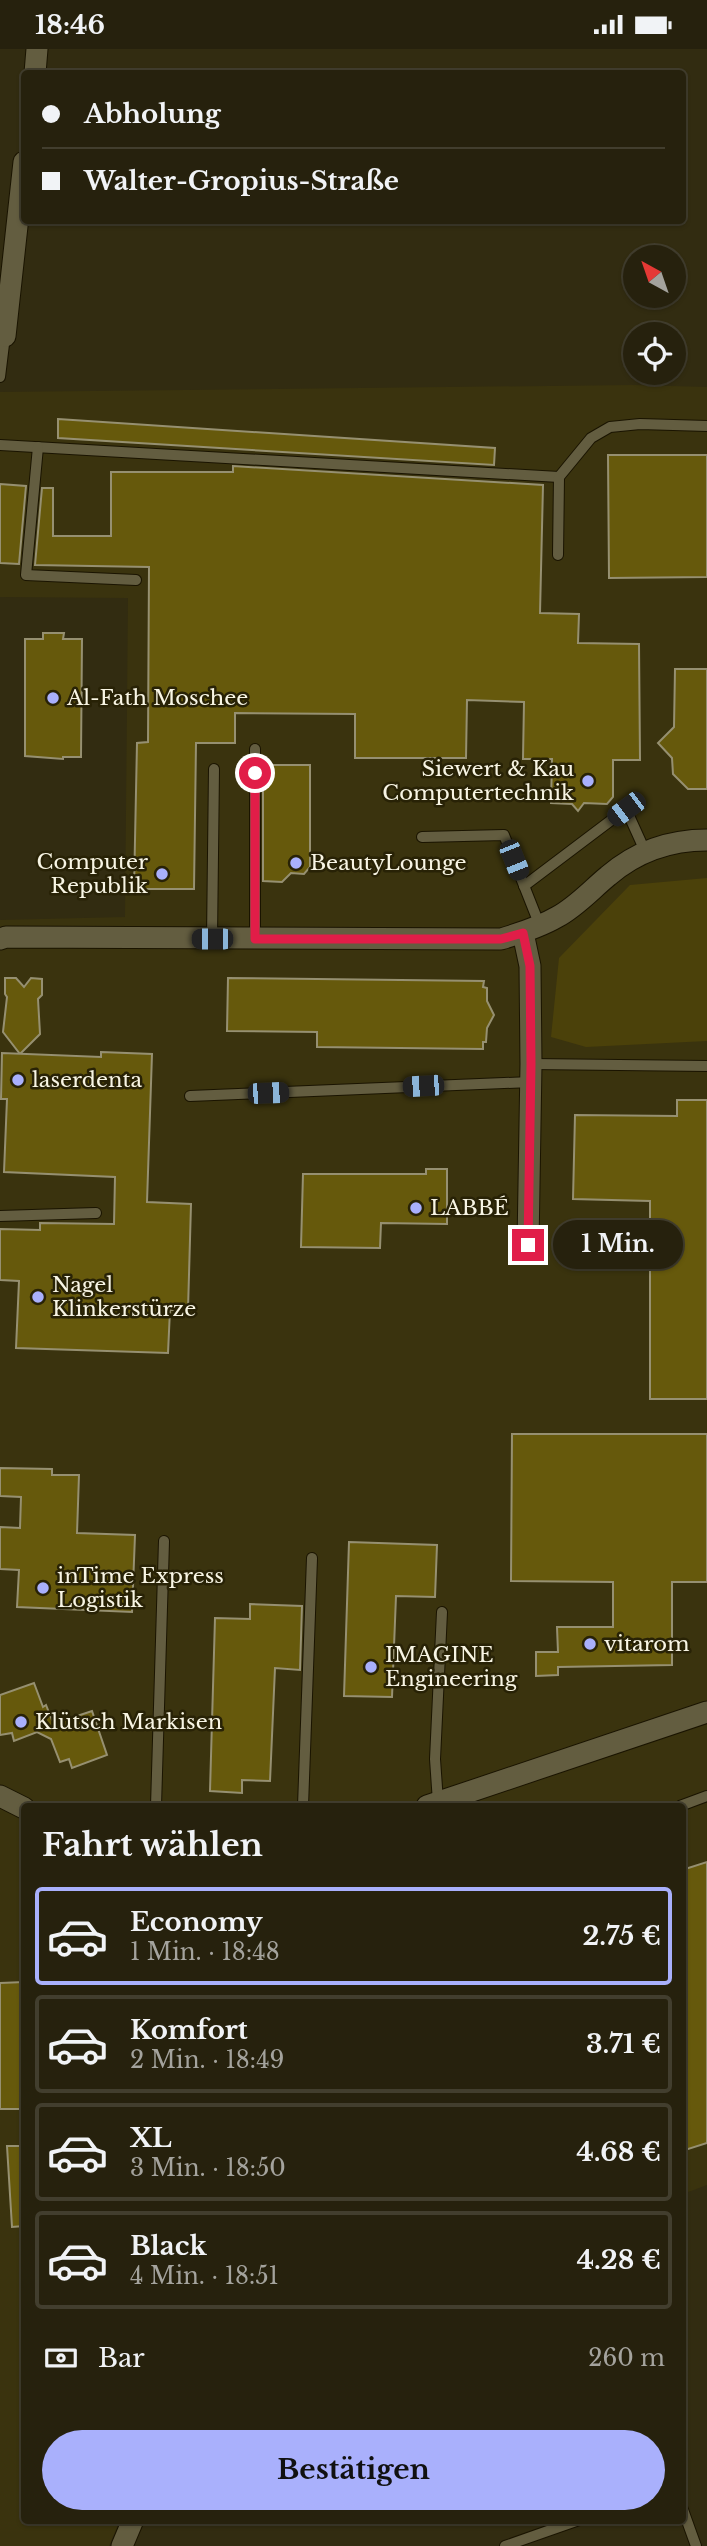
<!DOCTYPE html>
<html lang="de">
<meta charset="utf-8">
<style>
:root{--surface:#26210d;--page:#322e1b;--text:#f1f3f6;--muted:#a4a39d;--line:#423e2e;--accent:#a9b0fc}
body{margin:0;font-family:"Libre Baskerville",serif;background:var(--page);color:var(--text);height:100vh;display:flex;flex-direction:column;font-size:26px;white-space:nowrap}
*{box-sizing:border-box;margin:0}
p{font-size:23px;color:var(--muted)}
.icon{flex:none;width:38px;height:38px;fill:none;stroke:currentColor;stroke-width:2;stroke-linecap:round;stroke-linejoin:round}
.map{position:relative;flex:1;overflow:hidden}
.drawer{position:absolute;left:21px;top:1754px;width:665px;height:721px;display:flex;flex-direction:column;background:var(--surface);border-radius:7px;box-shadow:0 2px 5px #0004,0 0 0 2px var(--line)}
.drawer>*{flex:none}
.top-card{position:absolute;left:21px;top:21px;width:665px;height:154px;border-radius:7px;box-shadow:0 2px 5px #0004,0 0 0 2px var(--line);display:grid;align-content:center;height:154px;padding:0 21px;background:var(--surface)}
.needle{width:46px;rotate:320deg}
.buttons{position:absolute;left:623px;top:196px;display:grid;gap:14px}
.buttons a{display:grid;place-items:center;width:63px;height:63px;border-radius:50%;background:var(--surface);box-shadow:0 2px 5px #0004,0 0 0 2px var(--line);font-size:35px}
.end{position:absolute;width:32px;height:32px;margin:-16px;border:9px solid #e11d48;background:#fff;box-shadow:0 0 0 4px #fff}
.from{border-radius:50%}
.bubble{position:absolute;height:49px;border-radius:24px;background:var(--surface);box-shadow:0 2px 5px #0004,0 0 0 2px var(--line);font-size:23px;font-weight:700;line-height:49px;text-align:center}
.car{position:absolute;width:21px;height:42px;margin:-21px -10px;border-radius:9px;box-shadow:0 0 5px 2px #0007;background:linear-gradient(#222 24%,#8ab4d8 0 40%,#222 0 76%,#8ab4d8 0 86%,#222 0)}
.top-card b{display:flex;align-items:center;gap:24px;height:66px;font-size:26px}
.top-card b+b{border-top:2px solid var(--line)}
.top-card i{width:18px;height:18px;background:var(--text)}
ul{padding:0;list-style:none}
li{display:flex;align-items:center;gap:21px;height:98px;margin:0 14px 10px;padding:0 7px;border:4px solid var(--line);border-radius:7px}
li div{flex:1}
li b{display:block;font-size:26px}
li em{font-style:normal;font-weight:700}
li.active{border-color:var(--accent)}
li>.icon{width:63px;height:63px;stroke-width:1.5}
h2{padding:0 21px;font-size:32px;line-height:84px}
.pay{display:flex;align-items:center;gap:18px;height:77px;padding:0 21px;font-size:26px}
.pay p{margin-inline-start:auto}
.action{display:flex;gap:14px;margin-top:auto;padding:14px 21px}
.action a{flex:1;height:80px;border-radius:42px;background:var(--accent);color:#111;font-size:28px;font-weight:700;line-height:80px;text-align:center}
.status{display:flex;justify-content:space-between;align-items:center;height:49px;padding:0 35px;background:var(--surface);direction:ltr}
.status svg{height:19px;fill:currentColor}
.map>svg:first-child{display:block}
</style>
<div class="status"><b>18:46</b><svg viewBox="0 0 49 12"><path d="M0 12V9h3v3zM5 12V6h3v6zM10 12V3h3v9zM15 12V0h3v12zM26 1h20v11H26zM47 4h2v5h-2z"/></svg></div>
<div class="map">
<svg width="707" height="2497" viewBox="0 0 707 2497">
<rect width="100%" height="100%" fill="#322c11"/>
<path fill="#3a330e" d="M633,336L707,338V2136L683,2145L682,1757H24V2471H120L109,2497H0V871L125,868L128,549L0,548V343Z"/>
<path fill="#4b410a" d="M707,829V992L586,998L551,988L559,909L630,836Z"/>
<g fill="#66590c" stroke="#969071" stroke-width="2">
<path d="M58,370L495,399L494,416L58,389Z"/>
<path d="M608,406H707V528L609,529Z"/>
<path d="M233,417L543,436L540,564L579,565L578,594L639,595L640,711H613V748L607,755L584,754L578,762L572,755L551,754L552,710H523L524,653L467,651L466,709H355V665L235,664V694H196L194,840H134L137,694L148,693L149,518L35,516L42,439H53V487H111V423H233Z"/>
<path d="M0,435L26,437L19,515L0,514Z"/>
<path d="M43,584H64L63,590H82L81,708H63V710L25,707V590H43Z"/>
<path d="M675,620H707V740H688L673,725L672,709L658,694L674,678Z"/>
<path d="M263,716H310V818L304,825L291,824L282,833L263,832Z"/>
<path d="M5,929H16L24,938L31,929L42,930V946L38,950L40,985L20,1005L3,983L7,948L5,945Z"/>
<path d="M228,929L484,932L483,938L487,939V952L494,966L487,979L486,993H483V1000L317,998V983L227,982Z"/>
<path d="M101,1003L152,1005L147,1153L191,1155L188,1261H170L168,1304L16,1299L19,1232L0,1231V1180L40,1181V1174L114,1175L115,1128L4,1123L7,1050H1L2,1004L101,1008Z"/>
<path d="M677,1051H707V1350H650V1152L573,1150L575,1066L677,1067Z"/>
<path d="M426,1120H447V1175L381,1174L380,1199L301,1198L303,1125H426Z"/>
<path d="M512,1385H707V1533H672V1616L558,1618V1626L536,1627V1603H558L557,1578H613V1533L511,1532Z"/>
<path d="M0,1419L52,1420V1426H79L77,1484L135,1486L132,1563L17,1558L19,1521L0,1520V1478L20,1479L21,1448L0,1447Z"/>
<path d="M349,1493L437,1496L435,1548L396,1547L392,1648L344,1647Z"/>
<path d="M250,1555L302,1557L300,1621L275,1619L270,1732L242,1731V1744L210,1742L215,1569L250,1570Z"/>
<path d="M34,1634L43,1658L46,1656L52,1671L66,1666L68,1670L92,1662L107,1706L72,1719L69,1710L60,1713L51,1690L37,1683L14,1692L12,1684L0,1686V1646Z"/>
<path d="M707,1813V2094L682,2102V1821Z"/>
<path d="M24,1933V2060H0V1934Z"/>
<path d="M7,2097H24V2177L12,2178Z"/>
</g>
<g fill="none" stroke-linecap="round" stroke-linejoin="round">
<g stroke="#1a1400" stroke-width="12">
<g id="service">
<path d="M0,328L5,287"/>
<path d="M0,396L559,428"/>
<path d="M38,398L26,526L136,531"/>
<path d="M558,506L559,428L591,389L610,378L640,375L707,377"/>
<path d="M255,700V890"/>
<path d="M422,788L504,786L540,877"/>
<path d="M524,837L626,760L645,802"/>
<path d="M212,890L214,720"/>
<path d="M531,1015L707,1017"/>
<path d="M190,1047L531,1033"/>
<path d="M0,1167L96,1164"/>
<path d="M438,1753L435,1710L442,1563"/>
<path d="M156,1757L164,1492"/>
<path d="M303,1757L312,1509"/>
<path d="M680,1757L707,1747"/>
<path d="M682,2458L696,2497"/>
<path d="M505,2497L579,2471"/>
</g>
</g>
<g stroke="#1a1400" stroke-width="23">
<g id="minor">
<path d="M35,24L37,0"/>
<path d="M5,287L24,113"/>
<path d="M523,884L530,917L531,1015L528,1196"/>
<path d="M0,890L6,888L501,890C521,884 540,878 557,868C576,858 591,841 608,827C637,802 669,791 707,791"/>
<path d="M0,1747L24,1759"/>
<path d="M427,1757L707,1663"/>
<path d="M122,2497L133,2471"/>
</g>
</g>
<use href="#service" stroke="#635d40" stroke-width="10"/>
<use href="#minor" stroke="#635d40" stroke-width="21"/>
</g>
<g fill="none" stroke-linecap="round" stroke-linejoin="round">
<path stroke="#e11d48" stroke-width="9" d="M255,724V890H501L523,884L530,917L531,1015L528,1196"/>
</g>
<g fill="#a9b0fc" stroke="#282206" stroke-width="2.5">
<circle cx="53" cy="649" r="7"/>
<circle cx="588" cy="732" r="7"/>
<circle cx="296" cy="814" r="7"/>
<circle cx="162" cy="825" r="7"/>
<circle cx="18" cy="1031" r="7"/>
<circle cx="416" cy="1159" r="7"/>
<circle cx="38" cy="1248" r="7"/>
<circle cx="43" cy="1539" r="7"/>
<circle cx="590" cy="1595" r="7"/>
<circle cx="371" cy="1618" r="7"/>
<circle cx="21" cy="1673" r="7"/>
</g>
<g text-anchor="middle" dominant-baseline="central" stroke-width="5" stroke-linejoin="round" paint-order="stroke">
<g font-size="21" fill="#f8f5e4" stroke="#282206" text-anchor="start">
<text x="67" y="649">Al-Fath Moschee</text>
<text x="574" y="720" text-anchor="end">Siewert &amp; Kau<tspan x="574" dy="24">Computertechnik</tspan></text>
<text x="148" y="813" text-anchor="end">Computer<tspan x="148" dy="24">Republik</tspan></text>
<text x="310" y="814">BeautyLounge</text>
<text x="32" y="1031">laserdenta</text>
<text x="430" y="1159">LABBÉ</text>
<text x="52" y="1236">Nagel<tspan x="52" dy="24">Klinkerstürze</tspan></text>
<text x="57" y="1527">inTime Express<tspan x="57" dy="24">Logistik</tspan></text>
<text x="604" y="1595">vitarom</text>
<text x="385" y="1606">IMAGINE<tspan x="385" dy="24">Engineering</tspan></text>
<text x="35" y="1673">Klütsch Markisen</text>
</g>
</g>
</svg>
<div class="buttons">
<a><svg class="needle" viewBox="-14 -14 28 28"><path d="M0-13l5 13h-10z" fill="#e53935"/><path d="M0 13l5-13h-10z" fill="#a4a39d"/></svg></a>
<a><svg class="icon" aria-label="locate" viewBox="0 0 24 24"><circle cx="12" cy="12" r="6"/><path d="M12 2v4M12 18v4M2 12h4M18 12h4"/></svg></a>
</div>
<i class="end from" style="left:255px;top:724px"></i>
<i class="end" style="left:528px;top:1196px"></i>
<div class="bubble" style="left:553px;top:1171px;width:130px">1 Min.</div>
<i class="car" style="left:626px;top:760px;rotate:233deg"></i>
<i class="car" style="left:514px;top:811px;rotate:158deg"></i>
<i class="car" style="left:212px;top:890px;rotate:270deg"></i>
<i class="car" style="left:423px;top:1037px;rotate:267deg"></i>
<i class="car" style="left:268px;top:1044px;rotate:88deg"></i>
<div class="top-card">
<b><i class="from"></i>Abholung</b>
<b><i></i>Walter-Gropius-Straße</b>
</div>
<section class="drawer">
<h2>Fahrt wählen</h2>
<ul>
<li class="active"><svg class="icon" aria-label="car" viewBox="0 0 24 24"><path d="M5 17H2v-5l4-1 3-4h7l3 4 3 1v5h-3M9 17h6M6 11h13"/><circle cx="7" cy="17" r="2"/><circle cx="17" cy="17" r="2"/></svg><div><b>Economy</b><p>1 Min. · 18:48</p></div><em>2.75 €</em></li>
<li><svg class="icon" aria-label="car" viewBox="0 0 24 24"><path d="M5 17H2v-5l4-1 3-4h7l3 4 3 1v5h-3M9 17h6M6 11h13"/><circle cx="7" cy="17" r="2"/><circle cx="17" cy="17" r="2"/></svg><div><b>Komfort</b><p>2 Min. · 18:49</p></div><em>3.71 €</em></li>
<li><svg class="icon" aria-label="car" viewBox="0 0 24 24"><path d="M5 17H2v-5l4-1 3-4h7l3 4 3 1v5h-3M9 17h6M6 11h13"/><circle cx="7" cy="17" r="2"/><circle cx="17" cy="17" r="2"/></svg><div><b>XL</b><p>3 Min. · 18:50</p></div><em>4.68 €</em></li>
<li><svg class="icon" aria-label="car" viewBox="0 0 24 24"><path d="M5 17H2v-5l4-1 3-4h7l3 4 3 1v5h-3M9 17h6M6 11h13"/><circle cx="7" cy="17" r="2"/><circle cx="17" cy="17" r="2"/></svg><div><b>Black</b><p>4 Min. · 18:51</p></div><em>4.28 €</em></li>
</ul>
<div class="pay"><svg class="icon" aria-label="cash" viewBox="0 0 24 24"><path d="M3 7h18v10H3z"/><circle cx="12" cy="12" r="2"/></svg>Bar<p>260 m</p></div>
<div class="action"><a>Bestätigen</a></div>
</section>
</div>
